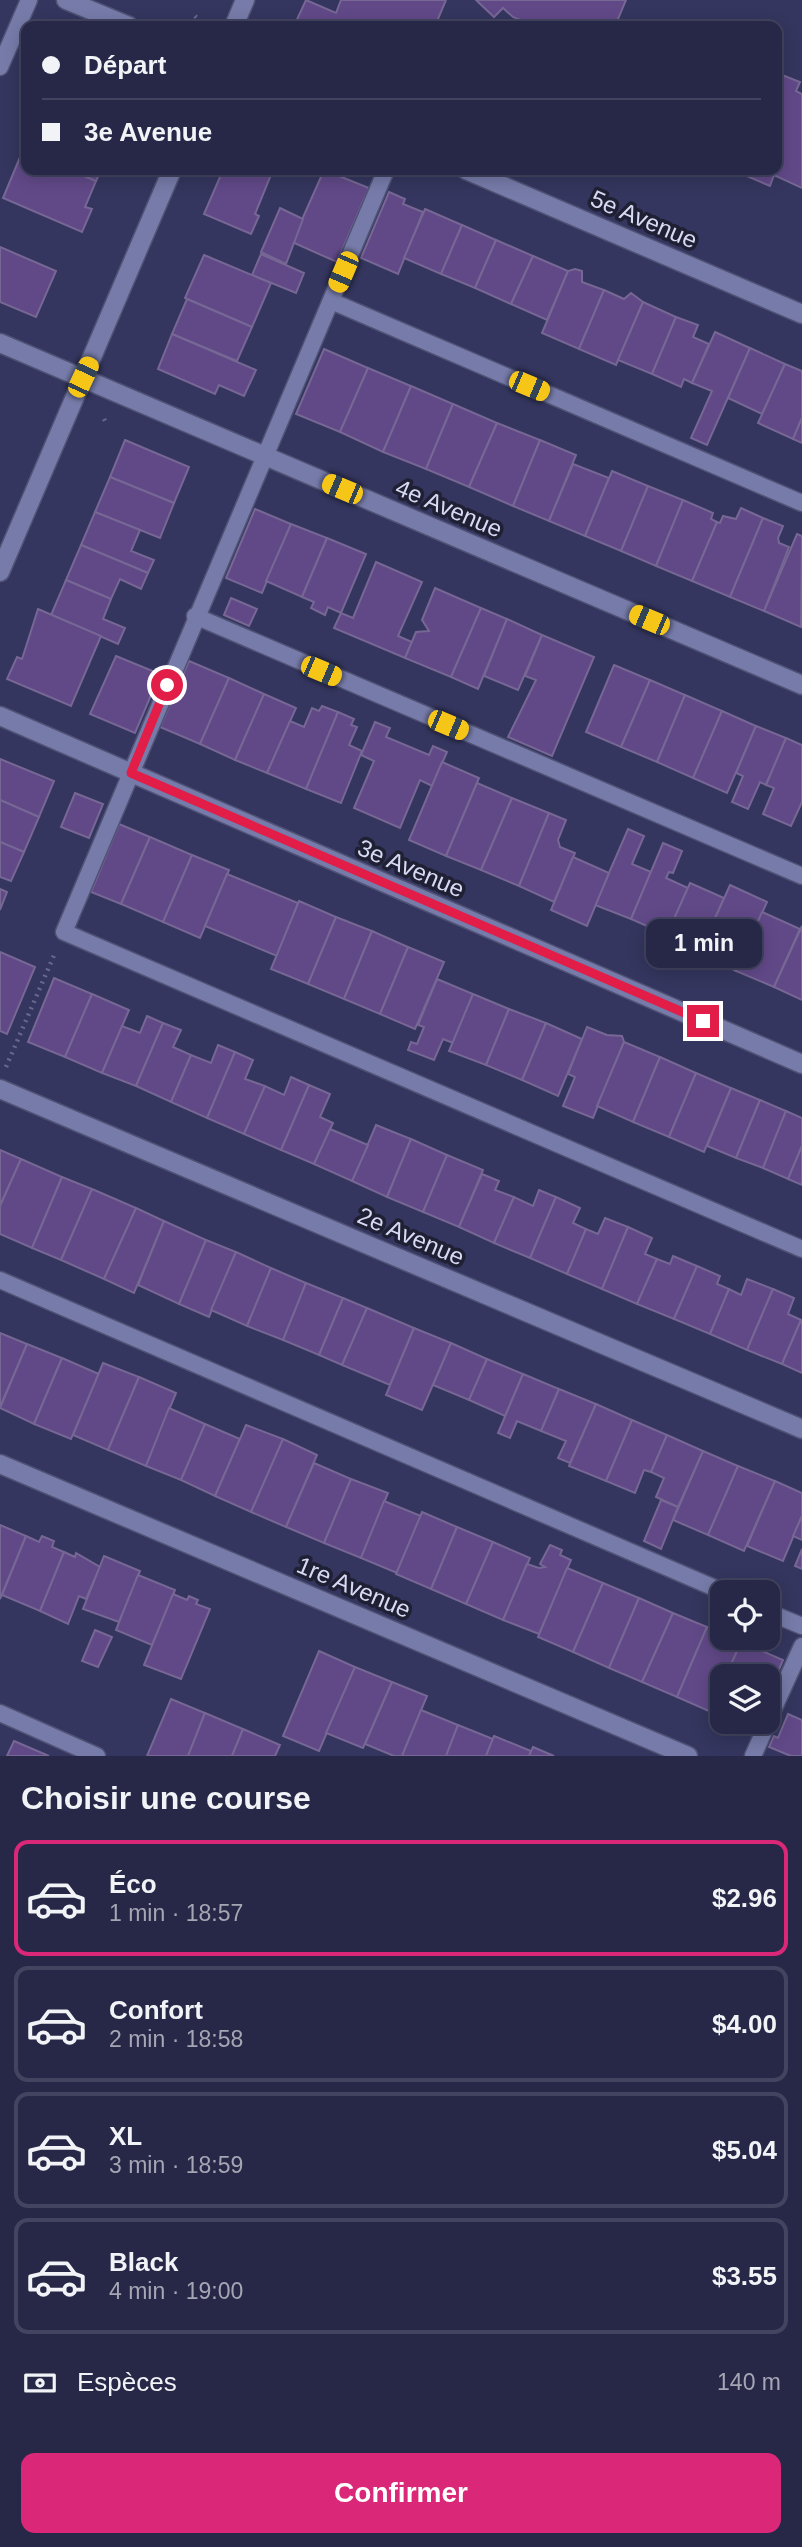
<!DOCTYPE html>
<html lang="fr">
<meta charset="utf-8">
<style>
:root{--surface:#272847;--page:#2f304e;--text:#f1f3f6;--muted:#a4a6b4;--line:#434460;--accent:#db2777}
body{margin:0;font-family:Helvetica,sans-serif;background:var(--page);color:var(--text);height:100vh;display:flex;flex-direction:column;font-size:26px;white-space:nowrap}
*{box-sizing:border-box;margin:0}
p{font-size:23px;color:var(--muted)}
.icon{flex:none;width:38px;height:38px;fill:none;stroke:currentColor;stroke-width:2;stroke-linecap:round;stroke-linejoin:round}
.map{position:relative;height:1756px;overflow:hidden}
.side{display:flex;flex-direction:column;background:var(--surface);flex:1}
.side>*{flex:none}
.banner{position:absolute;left:21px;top:21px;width:761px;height:154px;border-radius:14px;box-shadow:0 4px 18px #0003,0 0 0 2px var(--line);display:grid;align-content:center;height:154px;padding:0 21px;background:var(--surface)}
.controls{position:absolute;left:710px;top:1580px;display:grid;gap:14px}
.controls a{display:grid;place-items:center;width:70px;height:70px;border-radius:14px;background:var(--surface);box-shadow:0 4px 18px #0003,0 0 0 2px var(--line);font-size:35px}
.end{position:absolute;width:32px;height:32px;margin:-16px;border:9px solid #e11d48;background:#fff;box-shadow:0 0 0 4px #fff}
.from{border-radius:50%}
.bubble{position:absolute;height:49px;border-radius:14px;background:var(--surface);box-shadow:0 4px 18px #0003,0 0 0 2px var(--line);font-size:23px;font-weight:600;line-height:49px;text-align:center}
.car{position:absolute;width:21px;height:42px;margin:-21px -10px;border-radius:9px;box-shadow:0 0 5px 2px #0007;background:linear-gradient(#f5c518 24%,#345 0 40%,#f5c518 0 76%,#345 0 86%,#f5c518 0)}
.banner b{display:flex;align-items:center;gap:24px;height:66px;font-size:26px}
.banner b+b{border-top:2px solid var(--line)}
.banner i{width:18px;height:18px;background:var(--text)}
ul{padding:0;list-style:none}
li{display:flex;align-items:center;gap:21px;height:116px;margin:0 14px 10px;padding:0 7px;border:4px solid var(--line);border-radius:14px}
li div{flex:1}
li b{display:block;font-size:26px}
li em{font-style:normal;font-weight:600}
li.active{border-color:var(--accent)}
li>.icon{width:63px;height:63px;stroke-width:1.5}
h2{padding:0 21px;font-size:32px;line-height:84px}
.pay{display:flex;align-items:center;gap:18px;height:77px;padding:0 21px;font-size:26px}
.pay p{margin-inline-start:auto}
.action{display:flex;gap:14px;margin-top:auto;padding:14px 21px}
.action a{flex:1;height:80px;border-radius:14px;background:var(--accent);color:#fff;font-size:28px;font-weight:600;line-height:80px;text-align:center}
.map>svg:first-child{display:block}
</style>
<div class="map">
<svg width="802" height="1756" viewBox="0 0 802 1756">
<rect width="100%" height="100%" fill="#34365f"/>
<g fill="#614988" stroke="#766794" stroke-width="2">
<path d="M306,0L336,13L341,0H446L435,26H294Z"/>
<path d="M476,0H626L615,26H534L513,17L503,8L494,17Z"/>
<path d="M777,73L800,82L796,91L802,94V188L774,175L770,186L733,170H777Z"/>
<path d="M23,150L26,151V170H70L96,181L85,207L92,209L82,232L3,198Z"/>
<path d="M70,170H101L96,181Z"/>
<path d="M223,170H273L255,214L259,216L251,234L204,214Z"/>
<path d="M324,170L369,188L337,262L292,242Z"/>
<path d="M389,192L405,199L403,204L423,212L398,274L361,258Z"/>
<path d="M280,208L303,219L286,264L261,252Z"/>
<path d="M425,209L462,225L441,274L404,258Z"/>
<path d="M462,225L496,240L475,288L441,274Z"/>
<path d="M496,240L533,256L511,304L475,288Z"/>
<path d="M0,247L56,271L36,317L0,302Z"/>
<path d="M261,254L304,273L296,293L252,275Z"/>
<path d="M204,255L271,283L252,327L185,298Z"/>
<path d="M533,256L568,271L547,320L511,304Z"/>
<path d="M575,269L582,271V282L604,290L579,349L542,333L568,271Z"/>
<path d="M604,290L624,299L631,293L643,302L616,365L579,349Z"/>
<path d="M187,299L252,327L237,361L172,334Z"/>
<path d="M643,302L676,317L652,374L618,360Z"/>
<path d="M676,317L698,325L693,337L709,344L692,383L684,379L681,387L652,374Z"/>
<path d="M715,332L750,348L707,445L691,438L712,391L692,383Z"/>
<path d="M172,334L256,370L244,396L219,385L215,394L158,369Z"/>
<path d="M750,348L785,364L762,414L728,398Z"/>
<path d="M324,349L368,368L340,432L296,414Z"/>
<path d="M785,364L802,371V418L793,439L758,423Z"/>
<path d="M368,368L411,386L383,452L340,432Z"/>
<path d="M411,386L453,404L426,469L383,452Z"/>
<path d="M453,404L497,423L469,487L426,469Z"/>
<path d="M802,418V443L793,439Z"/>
<path d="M497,423L540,440L513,506L469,487Z"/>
<path d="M125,440L189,467L174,503L110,477Z"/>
<path d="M540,440L576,455L549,521L513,506Z"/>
<path d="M573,464L609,478L585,536L549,521Z"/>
<path d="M612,471L648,486L621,551L585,536Z"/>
<path d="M110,477L174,503L160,538L95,512Z"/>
<path d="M648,486L683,500L656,566L621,551Z"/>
<path d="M683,500L713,513L711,519L717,522L692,581L656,566Z"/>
<path d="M741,508L763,518L730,597L692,581L717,522L720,523L723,516L736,519Z"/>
<path d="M255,509L291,524L262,593L226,578Z"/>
<path d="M95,512L140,530L131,551L154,560L148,573L81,545Z"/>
<path d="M763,518L783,526L778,538L779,543L789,547L764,611L730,597Z"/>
<path d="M291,524L327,538L302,597L266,581Z"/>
<path d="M797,534L802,536L801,627L764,611Z"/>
<path d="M327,538L366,554L341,613L328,607L325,615L311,608L314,602L302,597Z"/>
<path d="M81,545L148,573L141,589L120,579L111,599L66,580Z"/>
<path d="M376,562L422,582L398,636L412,642L405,658L334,628L341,613L353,618Z"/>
<path d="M66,580L111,599L103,619L125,628L118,644L51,615Z"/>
<path d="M435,588L481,608L451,677L405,658L416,632L429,631L422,620Z"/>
<path d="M231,598L257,609L249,626L224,615Z"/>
<path d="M481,608L507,619L478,689L451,677Z"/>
<path d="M38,609L101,636L71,706L7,679L17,657L22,659Z"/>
<path d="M507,619L542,635L518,690L484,676Z"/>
<path d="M542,635L594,657L552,756L508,737L536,680L525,676Z"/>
<path d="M116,656L160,674L135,733L90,714Z"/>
<path d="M189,661L229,678L200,744L160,727Z"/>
<path d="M614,665L650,680L621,747L586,732Z"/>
<path d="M229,678L264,694L235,760L200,744Z"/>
<path d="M650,680L685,695L657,762L621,747Z"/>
<path d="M264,694L296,708L267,773L235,760Z"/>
<path d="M685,695L722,711L693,778L657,762Z"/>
<path d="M322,706L338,712L306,789L267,773L290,721L304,727L312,708L319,711Z"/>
<path d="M722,711L756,726L727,793L693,778Z"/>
<path d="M338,712L354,719L351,725L357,727L349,745L362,751L341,803L306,789Z"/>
<path d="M375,722L390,728L386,737L429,755L433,746L447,752L432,786L420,780L400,828L354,808L374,761L361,755Z"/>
<path d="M756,726L786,738L766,785L760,782L748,809L732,802L743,776L736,773Z"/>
<path d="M786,738L802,745V802L791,826L763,814L774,788L766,785Z"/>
<path d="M0,759L54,781L39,817L0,800Z"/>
<path d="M442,762L479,778L446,856L409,840Z"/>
<path d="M477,783L512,798L481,870L446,856Z"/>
<path d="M75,793L103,804L89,838L61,827Z"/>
<path d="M512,798L549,813L519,886L481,870Z"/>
<path d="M0,800L39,817L24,852L0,842Z"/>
<path d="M549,813L566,820L558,840L560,847L575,853L554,902L519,886Z"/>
<path d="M119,824L150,837L121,904L91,892Z"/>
<path d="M628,829L644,836L632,864L651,872L631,919L595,905Z"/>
<path d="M150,837L192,855L163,922L121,904Z"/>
<path d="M0,842L24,852L11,881L0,877Z"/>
<path d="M663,843L682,851L673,873L669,872L666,878L688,888L667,935L631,919Z"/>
<path d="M192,855L229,870L200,938L163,922Z"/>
<path d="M573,857L609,873L587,926L551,910Z"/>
<path d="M227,874L298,903L277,956L205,926Z"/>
<path d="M690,883L724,898L699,954L665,939Z"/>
<path d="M730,885L767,902L736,971L699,954Z"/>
<path d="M0,889L7,892L0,910Z"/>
<path d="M299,901L336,917L308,984L271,969Z"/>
<path d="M762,912L800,929L774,987L736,971Z"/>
<path d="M336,917L372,931L344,999L308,984Z"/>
<path d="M802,926V1000L774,987Z"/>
<path d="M372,931L408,947L380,1014L344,999Z"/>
<path d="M408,947L444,962L415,1029L380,1014Z"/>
<path d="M0,952L35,967L7,1034L0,1031Z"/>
<path d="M54,978L92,994L65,1057L28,1042Z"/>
<path d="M437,979L473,994L453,1043L443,1039L434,1060L408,1050L411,1042L417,1044L424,1027L418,1025Z"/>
<path d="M92,994L129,1010L102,1073L65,1057Z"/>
<path d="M473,994L509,1009L486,1065L449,1051Z"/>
<path d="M509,1009L546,1023L522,1080L486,1065Z"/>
<path d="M147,1016L163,1023L136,1086L102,1073L122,1026L140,1033Z"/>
<path d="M163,1023L181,1030L173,1047L191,1055L171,1102L136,1086Z"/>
<path d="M546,1023L582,1039L558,1096L522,1080Z"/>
<path d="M587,1027L607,1035L622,1036L624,1042L593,1118L563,1106L575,1077L568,1074Z"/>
<path d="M624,1042L660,1057L633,1122L597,1106Z"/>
<path d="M218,1045L235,1052L207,1118L171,1102L191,1055L211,1063Z"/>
<path d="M235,1052L253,1060L245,1079L265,1086L244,1134L207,1118Z"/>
<path d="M660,1057L696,1073L669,1137L633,1122Z"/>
<path d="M696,1073L731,1088L704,1152L669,1137Z"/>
<path d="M291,1077L309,1085L281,1150L244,1134L265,1086L284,1095Z"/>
<path d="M309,1085L330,1094L320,1117L333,1123L314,1164L281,1150Z"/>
<path d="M731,1088L760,1100L736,1158L707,1146Z"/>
<path d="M760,1100L786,1111L763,1168L736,1158Z"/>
<path d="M786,1111L802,1118V1146L788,1179L763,1168Z"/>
<path d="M376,1125L411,1139L387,1197L352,1181Z"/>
<path d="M330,1129L368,1145L352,1181L314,1164Z"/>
<path d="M411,1139L447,1155L423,1212L387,1197Z"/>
<path d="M802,1146V1185L788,1179Z"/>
<path d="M0,1150L21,1159L0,1206Z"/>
<path d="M447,1155L483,1170L459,1227L423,1212Z"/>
<path d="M21,1159L62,1177L32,1248L0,1234V1206Z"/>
<path d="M482,1174L499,1181L495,1190L514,1197L494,1243L459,1227Z"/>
<path d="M62,1177L92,1189L61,1260L32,1248Z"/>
<path d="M92,1189L136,1208L104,1279L61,1260Z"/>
<path d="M539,1190L556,1197L530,1258L494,1243L514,1197L533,1206Z"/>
<path d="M556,1197L580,1208L573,1223L586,1229L567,1274L530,1258Z"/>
<path d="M136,1208L164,1221L134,1293L104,1279Z"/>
<path d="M605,1218L628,1227L602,1289L567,1274L586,1229L598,1234Z"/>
<path d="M164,1221L206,1240L179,1304L138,1285Z"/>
<path d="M628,1227L652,1238L645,1254L657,1259L637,1304L602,1289Z"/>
<path d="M206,1240L236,1252L209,1317L179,1304Z"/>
<path d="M236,1252L271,1268L247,1326L211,1310Z"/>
<path d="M673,1256L697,1266L674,1319L637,1304L657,1259L670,1264Z"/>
<path d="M697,1266L720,1276L717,1284L729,1289L710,1334L674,1319Z"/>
<path d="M271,1268L306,1283L283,1340L247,1326Z"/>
<path d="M747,1279L773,1289L747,1350L710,1334L729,1289L741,1295Z"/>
<path d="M306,1283L343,1298L319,1355L283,1340Z"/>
<path d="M773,1289L794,1298L788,1314L801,1320L782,1364L747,1350Z"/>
<path d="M343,1298L367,1308L342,1365L319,1355Z"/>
<path d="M367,1308L414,1328L390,1385L342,1365Z"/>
<path d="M801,1320L802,1321V1373L782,1364Z"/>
<path d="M414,1328L451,1343L422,1410L386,1395Z"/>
<path d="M0,1333L27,1344L0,1407Z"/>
<path d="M451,1343L487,1359L469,1400L433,1385Z"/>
<path d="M27,1344L62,1358L34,1424L0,1408Z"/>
<path d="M62,1358L99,1374L71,1439L34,1424Z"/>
<path d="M487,1359L523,1374L505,1416L469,1400Z"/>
<path d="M103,1363L139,1377L108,1450L73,1435Z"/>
<path d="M523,1374L559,1389L541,1431L517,1421L510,1438L498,1433Z"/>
<path d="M139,1377L176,1393L146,1466L108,1450Z"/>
<path d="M559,1389L596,1404L570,1463L558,1458L566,1441L541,1431Z"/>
<path d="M596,1404L632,1420L606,1481L569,1466Z"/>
<path d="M169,1408L205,1424L181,1480L146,1466Z"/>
<path d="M632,1420L667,1435L651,1472L644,1470L635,1493L606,1481Z"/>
<path d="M205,1424L240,1439L215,1496L181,1480Z"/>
<path d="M246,1425L283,1439L251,1512L215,1496Z"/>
<path d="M667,1435L703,1451L678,1507L656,1497L664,1478L651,1472Z"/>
<path d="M283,1439L317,1455L286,1527L251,1512Z"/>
<path d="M703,1451L738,1466L708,1535L673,1520Z"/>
<path d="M314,1463L351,1479L324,1543L286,1527Z"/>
<path d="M738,1466L775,1481L744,1551L708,1535Z"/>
<path d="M351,1479L388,1493L361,1558L324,1543Z"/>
<path d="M775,1481L802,1493V1516L783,1561L747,1546Z"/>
<path d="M661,1500L678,1507L661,1549L644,1541Z"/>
<path d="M384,1501L421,1516L397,1573L361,1558Z"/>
<path d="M422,1512L457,1527L431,1589L396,1574Z"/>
<path d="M802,1516V1540L793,1536Z"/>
<path d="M0,1525L26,1536L0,1599Z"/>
<path d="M457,1527L493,1542L466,1604L431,1589Z"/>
<path d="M26,1536L39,1542L42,1536L54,1541L52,1547L64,1552L40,1611L2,1595Z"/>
<path d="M493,1542L530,1558L503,1620L466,1604Z"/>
<path d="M550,1545L562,1550L560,1555L571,1560L539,1634L503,1620L527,1564L539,1568L545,1567L540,1564Z"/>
<path d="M802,1549V1569L795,1566Z"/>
<path d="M64,1552L75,1557L76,1553L100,1567L86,1599L79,1596L68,1624L40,1611Z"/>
<path d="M104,1556L140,1571L119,1622L83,1609Z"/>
<path d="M567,1568L603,1583L573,1652L538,1637Z"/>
<path d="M138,1575L175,1590L152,1645L116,1630Z"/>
<path d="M603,1583L639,1598L609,1668L573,1652Z"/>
<path d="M173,1594L187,1600L189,1596L198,1600L196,1604L210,1609L181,1679L144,1665Z"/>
<path d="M639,1598L673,1613L642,1682L609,1668Z"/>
<path d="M673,1613L707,1627L677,1697L642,1682Z"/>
<path d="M707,1627L723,1634V1638L741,1642L726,1676H723L711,1712L677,1697Z"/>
<path d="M95,1630L112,1637L98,1667L82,1661Z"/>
<path d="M741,1642L783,1660L768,1695V1676H726Z"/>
<path d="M319,1651L355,1667L319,1751L283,1736Z"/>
<path d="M355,1667L392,1682L363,1748L326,1733Z"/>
<path d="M392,1682L427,1696L402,1756H394L365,1744Z"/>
<path d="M723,1683V1717L711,1712Z"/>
<path d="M171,1699L205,1713L188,1756H147Z"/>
<path d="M421,1710L458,1725L446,1756H402Z"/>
<path d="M205,1713L243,1729L232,1756H188Z"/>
<path d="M788,1714L802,1720V1756H791L769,1747L774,1736L778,1738Z"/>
<path d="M735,1722H756L753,1730Z"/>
<path d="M458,1725L493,1739L486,1756H446Z"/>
<path d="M243,1729L280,1745L275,1756H232Z"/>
<path d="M494,1736L531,1751L529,1756H486Z"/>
<path d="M14,1741L49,1756H7Z"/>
<path d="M533,1747L554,1756H529Z"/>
</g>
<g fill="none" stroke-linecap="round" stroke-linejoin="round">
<g stroke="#505275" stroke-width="19">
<g id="lane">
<path d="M0,67L29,0"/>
<path d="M386,170L64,932L802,1249"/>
<path d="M331,301L802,503"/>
<path d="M195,616L802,876"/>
<path d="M0,1280L724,1592"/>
<path d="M768,1612L802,1626"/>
<path d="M0,1713L97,1756"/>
<path d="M768,1721L802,1646"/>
<path d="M753,1756L768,1722"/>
</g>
</g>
<g stroke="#505275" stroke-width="21">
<g id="street">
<path d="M66,0L129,26"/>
<path d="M234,26L245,0"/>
<path d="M466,170L802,314"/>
<path d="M0,343L802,685"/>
<path d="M0,572L172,170"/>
<path d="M0,716L802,1064"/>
<path d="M0,1089L802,1429"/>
<path d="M0,1464L688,1756"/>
</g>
</g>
<g stroke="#66688d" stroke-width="4.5" stroke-dasharray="2 5" stroke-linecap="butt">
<path d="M195,16L203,24"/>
<path d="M104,419L107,425"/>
<path d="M6,1067L55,953"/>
</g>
<use href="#lane" stroke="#767ba9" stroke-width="16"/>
<use href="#street" stroke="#767ba9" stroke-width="18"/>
</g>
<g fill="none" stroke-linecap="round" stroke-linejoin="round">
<path stroke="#e11d48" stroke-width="9" d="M167,685L131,773L703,1021"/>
</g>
<g text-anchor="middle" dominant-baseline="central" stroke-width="7" stroke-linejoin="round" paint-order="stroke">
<g font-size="24" fill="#d7daf4" stroke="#1f2033">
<text transform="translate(644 219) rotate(23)">5e Avenue</text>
<text transform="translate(449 508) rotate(23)">4e Avenue</text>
<text transform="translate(411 868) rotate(23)">3e Avenue</text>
<text transform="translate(411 1236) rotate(23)">2e Avenue</text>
<text transform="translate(354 1587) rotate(23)">1re Avenue</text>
</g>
</g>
</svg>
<div class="controls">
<a><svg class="icon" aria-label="locate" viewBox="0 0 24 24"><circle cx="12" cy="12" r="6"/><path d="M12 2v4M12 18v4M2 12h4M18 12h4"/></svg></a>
<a><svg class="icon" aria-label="layers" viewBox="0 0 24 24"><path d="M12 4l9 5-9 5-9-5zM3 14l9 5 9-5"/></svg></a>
</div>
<i class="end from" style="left:167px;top:685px"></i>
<i class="end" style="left:703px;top:1021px"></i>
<div class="bubble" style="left:646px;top:919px;width:116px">1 min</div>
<i class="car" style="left:343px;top:272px;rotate:203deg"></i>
<i class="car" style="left:83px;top:377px;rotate:25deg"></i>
<i class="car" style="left:529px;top:386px;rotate:113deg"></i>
<i class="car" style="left:342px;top:489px;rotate:293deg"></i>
<i class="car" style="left:649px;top:620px;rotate:293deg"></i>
<i class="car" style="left:321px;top:671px;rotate:113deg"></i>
<i class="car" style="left:448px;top:725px;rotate:113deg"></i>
<div class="banner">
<b><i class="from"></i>Départ</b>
<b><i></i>3e Avenue</b>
</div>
</div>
<section class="side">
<h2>Choisir une course</h2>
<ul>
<li class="active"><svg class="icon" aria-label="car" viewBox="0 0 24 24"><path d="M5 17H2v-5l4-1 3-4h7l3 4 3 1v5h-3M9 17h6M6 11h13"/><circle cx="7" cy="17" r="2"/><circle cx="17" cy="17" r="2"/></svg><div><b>Éco</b><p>1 min · 18:57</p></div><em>$2.96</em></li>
<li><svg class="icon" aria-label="car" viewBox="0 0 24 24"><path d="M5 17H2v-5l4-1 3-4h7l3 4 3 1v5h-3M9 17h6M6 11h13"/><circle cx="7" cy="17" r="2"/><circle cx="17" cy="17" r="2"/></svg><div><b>Confort</b><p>2 min · 18:58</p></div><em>$4.00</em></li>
<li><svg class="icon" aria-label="car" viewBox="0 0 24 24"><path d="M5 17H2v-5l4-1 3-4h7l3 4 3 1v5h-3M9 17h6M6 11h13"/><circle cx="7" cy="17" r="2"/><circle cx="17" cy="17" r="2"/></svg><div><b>XL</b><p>3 min · 18:59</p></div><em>$5.04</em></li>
<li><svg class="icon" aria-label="car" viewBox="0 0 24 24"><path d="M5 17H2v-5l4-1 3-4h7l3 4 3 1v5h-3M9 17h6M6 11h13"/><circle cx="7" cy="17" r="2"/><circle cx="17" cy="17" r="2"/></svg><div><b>Black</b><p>4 min · 19:00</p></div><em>$3.55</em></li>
</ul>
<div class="pay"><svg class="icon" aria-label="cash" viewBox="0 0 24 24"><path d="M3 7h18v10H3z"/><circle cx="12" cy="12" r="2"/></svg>Espèces<p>140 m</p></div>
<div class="action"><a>Confirmer</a></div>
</section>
